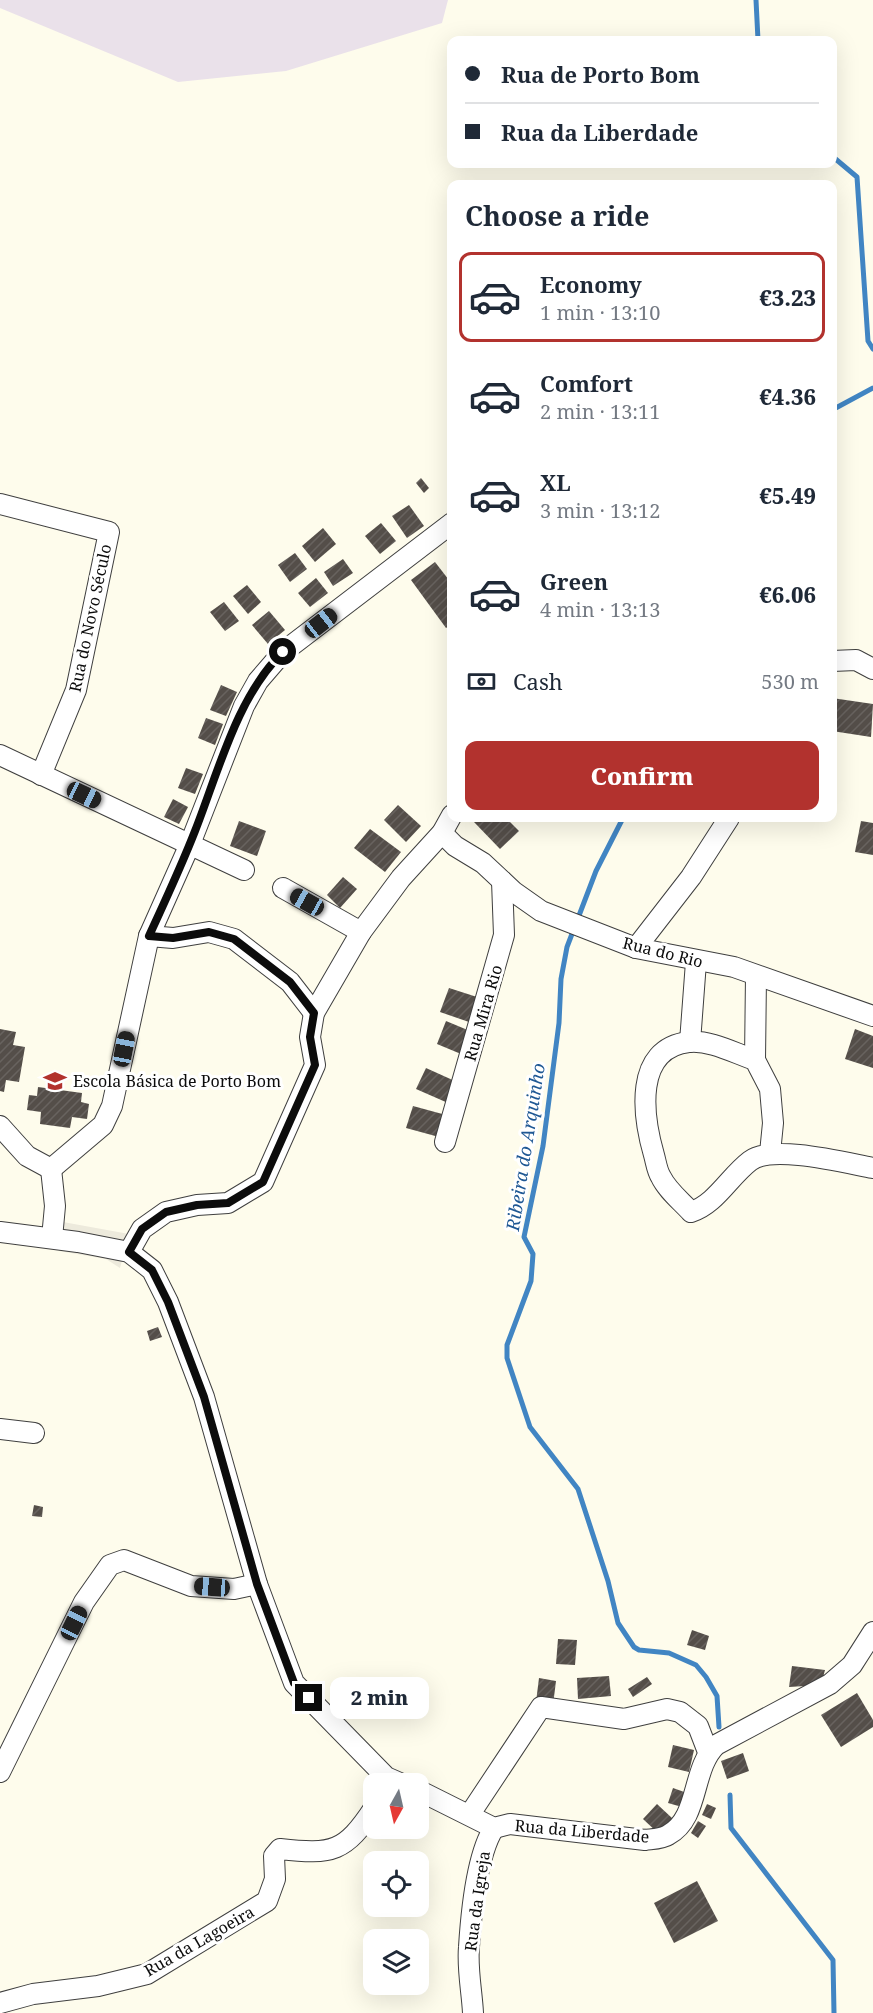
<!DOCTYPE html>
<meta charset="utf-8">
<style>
:root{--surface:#fff;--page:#f6f6f7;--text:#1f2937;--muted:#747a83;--line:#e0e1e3;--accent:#b2322e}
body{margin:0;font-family:"Noto Serif",serif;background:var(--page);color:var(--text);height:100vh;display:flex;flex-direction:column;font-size:22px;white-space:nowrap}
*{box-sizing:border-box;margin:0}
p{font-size:20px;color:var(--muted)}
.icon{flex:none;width:33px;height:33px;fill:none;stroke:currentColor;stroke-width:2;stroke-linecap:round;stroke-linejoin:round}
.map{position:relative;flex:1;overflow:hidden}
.details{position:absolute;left:447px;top:180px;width:390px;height:642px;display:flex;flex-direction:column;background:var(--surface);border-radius:12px;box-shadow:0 6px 24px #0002}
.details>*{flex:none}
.hud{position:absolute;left:447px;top:36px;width:390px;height:132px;border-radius:12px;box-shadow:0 6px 24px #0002;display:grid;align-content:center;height:132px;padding:0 18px;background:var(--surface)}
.needle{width:39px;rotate:188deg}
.fabs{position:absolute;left:363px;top:1773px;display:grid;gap:12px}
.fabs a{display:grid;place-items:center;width:66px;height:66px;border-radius:12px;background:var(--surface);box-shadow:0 6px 24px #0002;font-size:30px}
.end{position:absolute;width:27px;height:27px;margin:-14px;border:8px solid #0c0c0c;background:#fff;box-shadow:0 0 0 3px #fff}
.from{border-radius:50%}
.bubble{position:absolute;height:42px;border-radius:12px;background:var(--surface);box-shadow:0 6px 24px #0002;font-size:20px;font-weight:800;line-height:42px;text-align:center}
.car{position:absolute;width:18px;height:36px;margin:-18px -9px;border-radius:8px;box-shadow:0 0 4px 2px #0007;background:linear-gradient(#222 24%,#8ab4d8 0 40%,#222 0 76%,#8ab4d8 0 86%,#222 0)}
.hud b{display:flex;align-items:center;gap:21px;height:57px;font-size:22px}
.hud b+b{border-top:2px solid var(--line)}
.hud i{width:15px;height:15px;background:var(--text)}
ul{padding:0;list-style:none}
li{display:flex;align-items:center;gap:18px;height:90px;margin:0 12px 9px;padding:0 6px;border:3px solid transparent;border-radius:12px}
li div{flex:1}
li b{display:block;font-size:22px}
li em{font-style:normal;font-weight:800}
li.on{border-color:var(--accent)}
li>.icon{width:54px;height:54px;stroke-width:1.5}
h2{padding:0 18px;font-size:27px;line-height:72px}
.pay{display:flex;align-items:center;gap:15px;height:66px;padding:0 18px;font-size:22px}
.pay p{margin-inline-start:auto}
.primary-button{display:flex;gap:12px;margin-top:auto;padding:12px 18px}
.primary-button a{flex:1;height:69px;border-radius:12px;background:var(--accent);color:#fff;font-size:24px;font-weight:800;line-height:69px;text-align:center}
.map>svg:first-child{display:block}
</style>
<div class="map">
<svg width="873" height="2013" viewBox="0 0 873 2013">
<defs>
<pattern id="building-hatch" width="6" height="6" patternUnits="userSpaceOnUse" patternTransform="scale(1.5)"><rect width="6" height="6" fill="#544e49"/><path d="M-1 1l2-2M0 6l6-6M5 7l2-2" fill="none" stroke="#68635f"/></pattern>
</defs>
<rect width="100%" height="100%" fill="#fefcec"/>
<path fill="#eae1ea" d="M0,0H448L442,23L286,71L178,82L0,8Z"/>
<path fill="#edeadc" d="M63,1222L129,1234L120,1268L106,1259L59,1251Z"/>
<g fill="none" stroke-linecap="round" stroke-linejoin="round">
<g stroke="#4185c3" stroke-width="5">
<path d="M756,0L758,40"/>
<path d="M832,156L857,177L868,341L873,349"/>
<path d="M832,410L873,388"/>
<path d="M623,818L596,871L567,947L561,979L559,1023L543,1146L524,1237L533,1254L531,1281L507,1345V1358L530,1427L578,1489L608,1581L618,1623L634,1647L639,1650L669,1653L696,1665L706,1677L717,1696L719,1727"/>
<path d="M730,1795L731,1828L833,1960L834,2013"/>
</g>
</g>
<g fill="url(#building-hatch)">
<path d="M421,478L429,488L424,493L416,483Z"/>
<path d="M409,505L424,526L407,538L392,516Z"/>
<path d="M381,523L396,541L380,554L365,536Z"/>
<path d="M323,528L336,544L315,562L302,546Z"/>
<path d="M295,553L307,569L290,582L278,565Z"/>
<path d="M343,559L353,573L333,586L324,572Z"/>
<path d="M435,562L452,584V624L446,628L411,580Z"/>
<path d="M316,578L328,593L310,607L298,593Z"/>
<path d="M247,585L261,602L248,614L233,596Z"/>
<path d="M224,602L239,621L225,631L210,612Z"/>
<path d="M269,611L285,630L268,644L252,625Z"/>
<path d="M221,685L237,692L226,716L210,710Z"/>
<path d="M832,698L873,704L871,737L832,731Z"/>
<path d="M206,718L223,724L215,745L198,738Z"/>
<path d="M186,768L203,774L195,794L178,788Z"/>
<path d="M173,799L188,807L179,824L164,817Z"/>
<path d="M398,805L421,826L406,842L384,820Z"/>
<path d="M478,818H506L519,831L500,849L474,822Z"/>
<path d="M239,821L266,831L257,856L230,846Z"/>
<path d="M861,821L873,823V855L855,852Z"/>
<path d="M370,829L401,852L385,872L354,848Z"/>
<path d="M343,877L357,889L340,908L327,895Z"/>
<path d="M449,988L477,997L469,1022L440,1012Z"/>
<path d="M446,1021L470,1031L461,1054L437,1044Z"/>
<path d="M0,1029L16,1032L13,1045L25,1047L19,1082L6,1080L4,1092L0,1091Z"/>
<path d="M855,1029L873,1036V1068L845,1059Z"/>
<path d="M426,1068L457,1082L448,1103L416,1089Z"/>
<path d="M38,1087L82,1093L81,1102L89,1104L87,1119L72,1117L70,1128L40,1124L41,1112L27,1110L29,1095L37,1096Z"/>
<path d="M413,1106L446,1115L439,1137L406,1128Z"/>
<path d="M158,1327L162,1337L150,1341L147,1331Z"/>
<path d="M34,1505L43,1507L42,1517L32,1516Z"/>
<path d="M692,1630L709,1636L705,1650L687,1645Z"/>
<path d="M558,1639L577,1640L575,1665L556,1664Z"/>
<path d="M792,1666L825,1670L821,1685L789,1687Z"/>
<path d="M609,1676L611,1696L578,1699L577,1678Z"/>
<path d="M647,1677L652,1684L633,1697L628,1689Z"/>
<path d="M539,1678L556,1681L553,1705L536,1702Z"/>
<path d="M857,1693L873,1720V1727L841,1747L821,1715Z"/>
<path d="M673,1745L694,1750L689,1772L668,1767Z"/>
<path d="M743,1753L749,1771L727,1779L721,1761Z"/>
<path d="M673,1788L687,1793L682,1807L668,1803Z"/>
<path d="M657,1804L673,1819L659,1834L643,1819Z"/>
<path d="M707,1804L716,1808L711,1819L702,1815Z"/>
<path d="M698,1821L706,1826L698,1838L691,1833Z"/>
<path d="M697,1881L718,1921L674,1943L654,1903Z"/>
</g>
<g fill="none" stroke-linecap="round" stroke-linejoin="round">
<g stroke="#3f3f3f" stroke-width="22">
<g id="minor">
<path d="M0,504L109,532L76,690L41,775"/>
<path d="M832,661L856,660L873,669"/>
<path d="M0,755L244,870"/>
<path d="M442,833L455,846L483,863L514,892L541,911L636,948L734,967L873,1016"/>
<path d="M283,888L361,932"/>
<path d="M149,936L173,938L209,932L234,939L290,982L314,1013"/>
<path d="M636,948L691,877L729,818"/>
<path d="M690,1042L696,962"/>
<path d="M755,1060L756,976"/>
<path d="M0,1126L27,1156L51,1169"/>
<path d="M445,1142L504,935L502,881"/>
<path d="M770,1153L773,1123L770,1089L755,1060C734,1053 711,1040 689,1042C633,1048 643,1117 654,1155C656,1162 657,1171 661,1177C667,1190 681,1201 691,1212C716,1204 729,1177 750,1161C772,1144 846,1163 873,1168"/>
<path d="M51,1169L103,1125L112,1106L149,936L190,844L244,706L258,681L283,652L452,523"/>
<path d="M51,1169L55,1206L52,1238"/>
<path d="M0,1232L78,1242L129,1252L152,1270L168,1302L204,1397L257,1584L294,1683L386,1777L402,1784"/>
<path d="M129,1252L142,1229L166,1212L197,1205L228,1203L263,1182L315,1065L310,1037L314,1013L361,932L401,878L442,833L452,815"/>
<path d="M0,1429L34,1433"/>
<path d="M0,1772L84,1602L110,1565L124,1560L191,1586L234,1589L257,1584"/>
<path d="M418,1790L494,1828L510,1824L645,1840C652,1839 662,1839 668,1835C700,1818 691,1769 716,1745L830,1684L852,1665L873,1632"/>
<path d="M470,1814L541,1707L624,1719L667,1709L680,1712L698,1726L708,1752"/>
<path d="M0,2003L33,1994L98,1986L147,1974L267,1901L275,1879L274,1856L280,1849C333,1855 345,1852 374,1808"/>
<path d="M473,2013C472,1992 467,1969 469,1947C471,1915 477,1854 494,1828"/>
</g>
</g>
<use href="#minor" stroke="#fff" stroke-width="20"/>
</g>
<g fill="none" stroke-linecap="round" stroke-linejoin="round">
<path stroke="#0c0c0c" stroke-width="8" d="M283,652C237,696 218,773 195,831C181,867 165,901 149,936L173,938L209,932L234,939L290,982L314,1013L310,1037L315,1065L263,1182L228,1203L197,1205L166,1212L142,1229L129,1252L152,1270L168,1302L204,1397L257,1584L294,1683L309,1698"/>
</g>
<defs>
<g id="school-bare" transform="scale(1.8)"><path d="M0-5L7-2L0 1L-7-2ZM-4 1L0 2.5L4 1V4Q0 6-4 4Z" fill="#b2322e" stroke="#fff" stroke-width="2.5" paint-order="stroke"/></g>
</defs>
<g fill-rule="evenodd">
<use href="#school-bare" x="55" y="1081"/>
</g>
<g text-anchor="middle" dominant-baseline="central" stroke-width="6" stroke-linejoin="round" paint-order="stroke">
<g font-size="16" fill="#0c0c0c" stroke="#fff">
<text transform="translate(90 618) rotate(-78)">Rua do Novo Século</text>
<text transform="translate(663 952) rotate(14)">Rua do Rio</text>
<text transform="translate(483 1013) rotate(-74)">Rua Mira Rio</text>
<text transform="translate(582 1831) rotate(5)">Rua da Liberdade</text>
<text transform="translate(477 1901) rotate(-82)">Rua da Igreja</text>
<text transform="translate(199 1941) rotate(-30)">Rua da Lagoeira</text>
</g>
<g font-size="16" fill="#0c0c0c" stroke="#fff" text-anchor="start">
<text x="73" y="1081">Escola Básica de Porto Bom</text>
</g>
<g font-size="18" font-style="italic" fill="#1f5894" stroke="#fff">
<text transform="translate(525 1147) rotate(-81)">Ribeira do Arquinho</text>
</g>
</g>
</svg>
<div class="fabs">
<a><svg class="needle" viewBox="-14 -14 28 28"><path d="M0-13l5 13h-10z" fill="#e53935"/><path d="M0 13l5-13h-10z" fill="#747a83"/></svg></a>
<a><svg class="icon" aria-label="locate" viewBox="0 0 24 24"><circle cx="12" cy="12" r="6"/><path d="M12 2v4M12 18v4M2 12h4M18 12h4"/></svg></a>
<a><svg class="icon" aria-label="layers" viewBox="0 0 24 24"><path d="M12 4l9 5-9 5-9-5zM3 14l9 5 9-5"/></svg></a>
</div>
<i class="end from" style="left:283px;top:652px"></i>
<i class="end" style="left:309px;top:1698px"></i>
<div class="bubble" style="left:330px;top:1677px;width:99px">2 min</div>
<i class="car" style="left:321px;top:623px;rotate:52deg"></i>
<i class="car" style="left:84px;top:795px;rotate:115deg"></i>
<i class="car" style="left:307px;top:902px;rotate:299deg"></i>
<i class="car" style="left:124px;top:1049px;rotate:11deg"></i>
<i class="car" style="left:212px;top:1587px;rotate:274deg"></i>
<i class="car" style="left:74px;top:1623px;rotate:26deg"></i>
<div class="hud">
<b><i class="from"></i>Rua de Porto Bom</b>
<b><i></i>Rua da Liberdade</b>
</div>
<section class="details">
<h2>Choose a ride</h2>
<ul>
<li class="on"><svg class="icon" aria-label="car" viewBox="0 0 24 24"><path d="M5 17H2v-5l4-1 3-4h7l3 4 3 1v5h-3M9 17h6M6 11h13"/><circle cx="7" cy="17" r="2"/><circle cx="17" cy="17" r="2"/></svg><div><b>Economy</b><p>1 min · 13:10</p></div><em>€3.23</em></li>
<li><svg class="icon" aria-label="car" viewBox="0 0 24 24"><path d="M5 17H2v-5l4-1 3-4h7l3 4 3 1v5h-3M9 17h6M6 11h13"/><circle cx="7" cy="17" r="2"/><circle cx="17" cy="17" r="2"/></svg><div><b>Comfort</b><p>2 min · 13:11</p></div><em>€4.36</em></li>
<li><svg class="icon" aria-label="car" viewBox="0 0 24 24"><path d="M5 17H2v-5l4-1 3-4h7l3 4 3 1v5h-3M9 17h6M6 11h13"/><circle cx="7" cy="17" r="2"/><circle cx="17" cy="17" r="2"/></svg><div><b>XL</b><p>3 min · 13:12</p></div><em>€5.49</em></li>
<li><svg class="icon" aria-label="car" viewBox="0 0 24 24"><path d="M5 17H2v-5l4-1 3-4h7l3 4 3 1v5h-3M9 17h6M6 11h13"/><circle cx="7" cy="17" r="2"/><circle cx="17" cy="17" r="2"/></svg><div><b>Green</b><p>4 min · 13:13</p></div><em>€6.06</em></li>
</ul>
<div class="pay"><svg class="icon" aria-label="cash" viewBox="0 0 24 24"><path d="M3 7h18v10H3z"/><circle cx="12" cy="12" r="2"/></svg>Cash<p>530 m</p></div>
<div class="primary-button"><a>Confirm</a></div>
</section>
</div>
